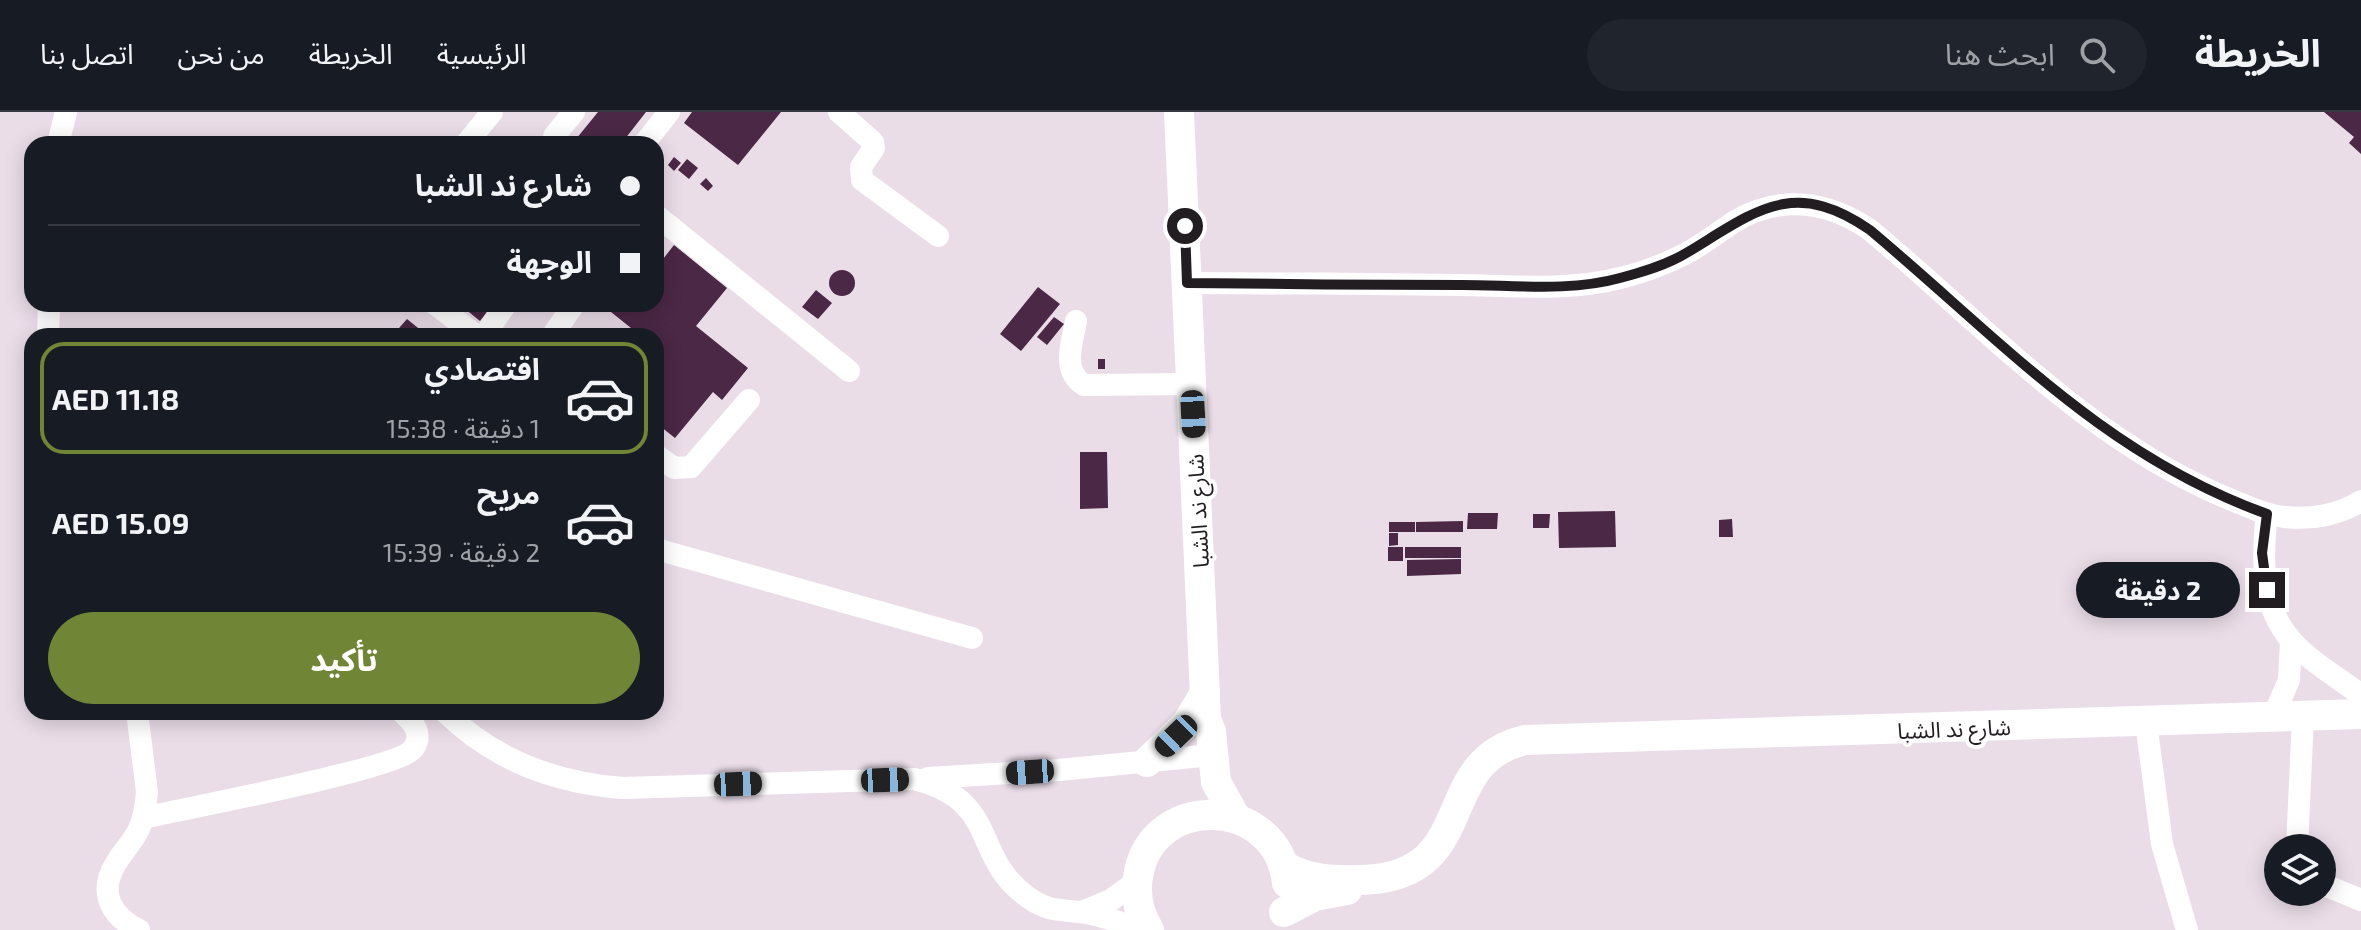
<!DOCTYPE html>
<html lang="ar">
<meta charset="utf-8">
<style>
:root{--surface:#171b24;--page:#20242c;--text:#f1f3f6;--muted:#9ea1a6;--line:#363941;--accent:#708536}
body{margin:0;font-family:"Exo 2","Noto Sans Arabic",sans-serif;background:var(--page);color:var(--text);direction:rtl;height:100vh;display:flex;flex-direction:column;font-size:30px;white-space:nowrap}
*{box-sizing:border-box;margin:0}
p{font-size:26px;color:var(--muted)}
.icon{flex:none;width:44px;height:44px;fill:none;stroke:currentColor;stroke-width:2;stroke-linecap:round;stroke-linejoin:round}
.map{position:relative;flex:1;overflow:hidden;direction:ltr}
.drawer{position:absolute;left:24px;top:216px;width:640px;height:392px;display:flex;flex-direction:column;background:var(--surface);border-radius:24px;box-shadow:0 4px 20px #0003;direction:rtl}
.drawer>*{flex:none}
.top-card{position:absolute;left:24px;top:24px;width:640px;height:176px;border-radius:24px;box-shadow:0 4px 20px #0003;direction:rtl;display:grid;align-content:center;height:176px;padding:0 24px;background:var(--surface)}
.tools{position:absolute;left:2264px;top:722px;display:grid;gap:16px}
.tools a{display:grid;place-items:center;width:72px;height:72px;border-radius:50%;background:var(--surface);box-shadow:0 4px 20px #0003;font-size:40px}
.end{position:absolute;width:36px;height:36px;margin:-18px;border:10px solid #221d21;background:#fff;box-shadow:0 0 0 4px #fff}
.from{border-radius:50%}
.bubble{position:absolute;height:56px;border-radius:28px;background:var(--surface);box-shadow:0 4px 20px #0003;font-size:26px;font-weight:700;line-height:56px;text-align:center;direction:rtl}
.car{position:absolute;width:24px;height:48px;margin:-24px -12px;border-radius:10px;box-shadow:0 0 6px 2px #0007;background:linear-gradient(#222 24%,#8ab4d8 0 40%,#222 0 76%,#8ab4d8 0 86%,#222 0)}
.top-card b{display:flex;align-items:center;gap:28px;height:76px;font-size:30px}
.top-card b+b{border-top:2px solid var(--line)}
.top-card i{width:20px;height:20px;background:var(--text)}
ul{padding:14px 0 0;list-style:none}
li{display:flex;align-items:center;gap:24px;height:112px;margin:0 16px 12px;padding:0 8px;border:4px solid transparent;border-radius:24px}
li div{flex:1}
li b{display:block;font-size:30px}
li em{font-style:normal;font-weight:700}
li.on{border-color:var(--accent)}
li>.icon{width:72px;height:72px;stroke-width:1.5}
.button{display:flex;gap:16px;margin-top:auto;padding:16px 24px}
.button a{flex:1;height:92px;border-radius:48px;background:var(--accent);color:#fff;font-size:32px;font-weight:700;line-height:92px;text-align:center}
header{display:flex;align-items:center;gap:48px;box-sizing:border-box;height:112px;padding:0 40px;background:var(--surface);border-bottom:2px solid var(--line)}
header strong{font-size:38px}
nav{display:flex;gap:44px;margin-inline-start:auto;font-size:28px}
.search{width:560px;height:72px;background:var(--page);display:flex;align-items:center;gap:20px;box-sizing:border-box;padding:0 28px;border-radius:44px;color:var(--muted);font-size:30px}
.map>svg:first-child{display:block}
</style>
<header>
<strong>الخريطة</strong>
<div class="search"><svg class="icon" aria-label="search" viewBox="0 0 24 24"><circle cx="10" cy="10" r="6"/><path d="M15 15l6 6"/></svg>ابحث هنا</div>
<nav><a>الرئيسية</a><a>الخريطة</a><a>من نحن</a><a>اتصل بنا</a></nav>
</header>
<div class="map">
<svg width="2361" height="818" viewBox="0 0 2361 818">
<rect width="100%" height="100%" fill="#eadde8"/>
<g fill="#4b2846">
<path d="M598,0H646L621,32H572Z"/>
<path d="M692,0H781L738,53L684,11Z"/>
<path d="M2324,0H2361V42L2349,31L2354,25Z"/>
<path d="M674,45L681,51L674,59L668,53Z"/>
<path d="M687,47L698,56L689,67L678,58Z"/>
<path d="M706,66L713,74L708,79L700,72Z"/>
<path d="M674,133L727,176L696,214L748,256L722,288L713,280L675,326L656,311V247L661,241L656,236V224H641L601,192H656V156Z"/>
<circle cx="842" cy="171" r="13"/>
<path d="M1038,175L1060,192L1021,239L1000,222Z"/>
<path d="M816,178L832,191L818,207L802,195Z"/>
<path d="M459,192H493L480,209Z"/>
<path d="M1054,205L1064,212L1047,233L1037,225Z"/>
<path d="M407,207L428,224H392Z"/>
<rect x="1098" y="247" width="7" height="10"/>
<path d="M1080,340H1107L1108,396L1080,397Z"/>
<path d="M1615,399L1616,435L1559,436L1558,400Z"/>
<path d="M1468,401H1498L1497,417H1467Z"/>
<path d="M1533,402H1550L1549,416H1533Z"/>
<path d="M1732,407L1733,425H1719V408Z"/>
<path d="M1463,409V420H1416V410Z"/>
<rect x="1389" y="410" width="26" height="10"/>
<path d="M1389,421H1398V433L1389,434Z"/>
<rect x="1388" y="435" width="15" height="14"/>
<rect x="1405" y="435" width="56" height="11"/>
<path d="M1461,447V462L1407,464V448Z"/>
</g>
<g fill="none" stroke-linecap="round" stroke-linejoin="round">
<g stroke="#fff" stroke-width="22">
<path d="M839,0L873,30L874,36L861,55L862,68L938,124"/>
<path d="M554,24L574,0"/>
<path d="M58,32L66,0"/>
<path d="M466,32L492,0"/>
<path d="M644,32L669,0"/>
<path d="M656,103L849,259"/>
<path d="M1187,171C1279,171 1370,172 1462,173C1513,174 1570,179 1620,166C1642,161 1663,153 1683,143C1701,134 1717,121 1734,110C1780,82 1828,89 1870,118C1983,212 2085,325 2222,384C2243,392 2263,403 2285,405C2311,408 2339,403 2361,389"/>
<path d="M435,192L477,224"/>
<path d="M1076,209C1072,232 1061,258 1084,273L1191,272"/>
<path d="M48,224L49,192"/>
<path d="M484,224L506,192"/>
<path d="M552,224L574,192"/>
<path d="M656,343L674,356L691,355L749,288"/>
<path d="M2267,402C2262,444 2260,493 2291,528C2308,548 2340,567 2361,583"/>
<path d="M656,437L972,526"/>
<path d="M137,600L147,680C146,693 144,705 139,717C133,730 122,740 115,753C98,781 112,805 139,818"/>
<path d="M445,600C494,648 556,671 623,676L914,667C1002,689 969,744 1029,786C1050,801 1064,797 1087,801C1105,805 1123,811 1140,818"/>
<path d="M2273,605L2289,568L2291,529"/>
<path d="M2146,610L2162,732L2187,818"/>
<path d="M928,666L1059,658L1202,644"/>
<path d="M143,706C182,697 397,657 413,637C424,622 413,610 402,600"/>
<path d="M2297,736L2303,604"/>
<path d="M2322,772L2361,788"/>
<path d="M1082,800L1111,788L1137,769"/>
</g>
<g stroke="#fff" stroke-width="30">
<path d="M1179,0L1206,607L1211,620L1216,670L1236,706"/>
<path d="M1147,650L1187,611L1205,581"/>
<path d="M1284,754C1309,768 1333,769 1361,768C1482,765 1430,650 1525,628L2361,602"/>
<path d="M1284,800L1315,784L1347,778"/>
<path d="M1149,818C1139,802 1135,783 1138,765C1151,679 1278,684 1287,771"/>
</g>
</g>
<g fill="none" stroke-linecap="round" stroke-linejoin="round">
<path stroke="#221d21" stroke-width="10" d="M1185,114L1187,171C1279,172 1370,173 1462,173C1513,173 1570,180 1620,166C1643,160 1667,153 1688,140C1756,99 1793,65 1870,118C2000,227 2103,343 2267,402L2262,441L2267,478"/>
</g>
<g text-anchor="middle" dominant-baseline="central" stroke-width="8" stroke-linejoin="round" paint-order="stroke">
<g font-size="22" fill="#221d21" stroke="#fff">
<text transform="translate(1197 399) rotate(-93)">شارع ند الشبا</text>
<text transform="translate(1954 616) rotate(-2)">شارع ند الشبا</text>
</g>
</g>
</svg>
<div class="tools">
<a><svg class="icon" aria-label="layers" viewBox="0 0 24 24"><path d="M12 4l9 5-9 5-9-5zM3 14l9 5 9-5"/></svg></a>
</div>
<i class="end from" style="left:1185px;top:114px"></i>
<i class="end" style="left:2267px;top:478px"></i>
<div class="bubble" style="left:2076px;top:450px;width:164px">2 دقيقة</div>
<i class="car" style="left:1193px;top:302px;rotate:177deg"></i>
<i class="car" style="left:1176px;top:624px;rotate:226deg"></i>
<i class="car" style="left:1030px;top:660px;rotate:266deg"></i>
<i class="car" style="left:885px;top:668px;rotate:88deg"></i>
<i class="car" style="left:738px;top:672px;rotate:88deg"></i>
<div class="top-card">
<b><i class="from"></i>شارع ند الشبا</b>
<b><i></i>الوجهة</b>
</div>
<section class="drawer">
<ul>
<li class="on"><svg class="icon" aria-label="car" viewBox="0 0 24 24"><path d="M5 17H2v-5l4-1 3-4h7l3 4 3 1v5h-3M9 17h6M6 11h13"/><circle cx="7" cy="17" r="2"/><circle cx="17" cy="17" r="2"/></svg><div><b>اقتصادي</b><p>1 دقيقة · 15:38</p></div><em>AED 11.18</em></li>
<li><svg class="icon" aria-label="car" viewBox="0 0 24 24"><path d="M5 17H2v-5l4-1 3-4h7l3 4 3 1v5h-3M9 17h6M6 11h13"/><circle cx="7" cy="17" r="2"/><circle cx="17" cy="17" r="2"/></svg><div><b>مريح</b><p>2 دقيقة · 15:39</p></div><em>AED 15.09</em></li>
</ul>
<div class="button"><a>تأكيد</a></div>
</section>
</div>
